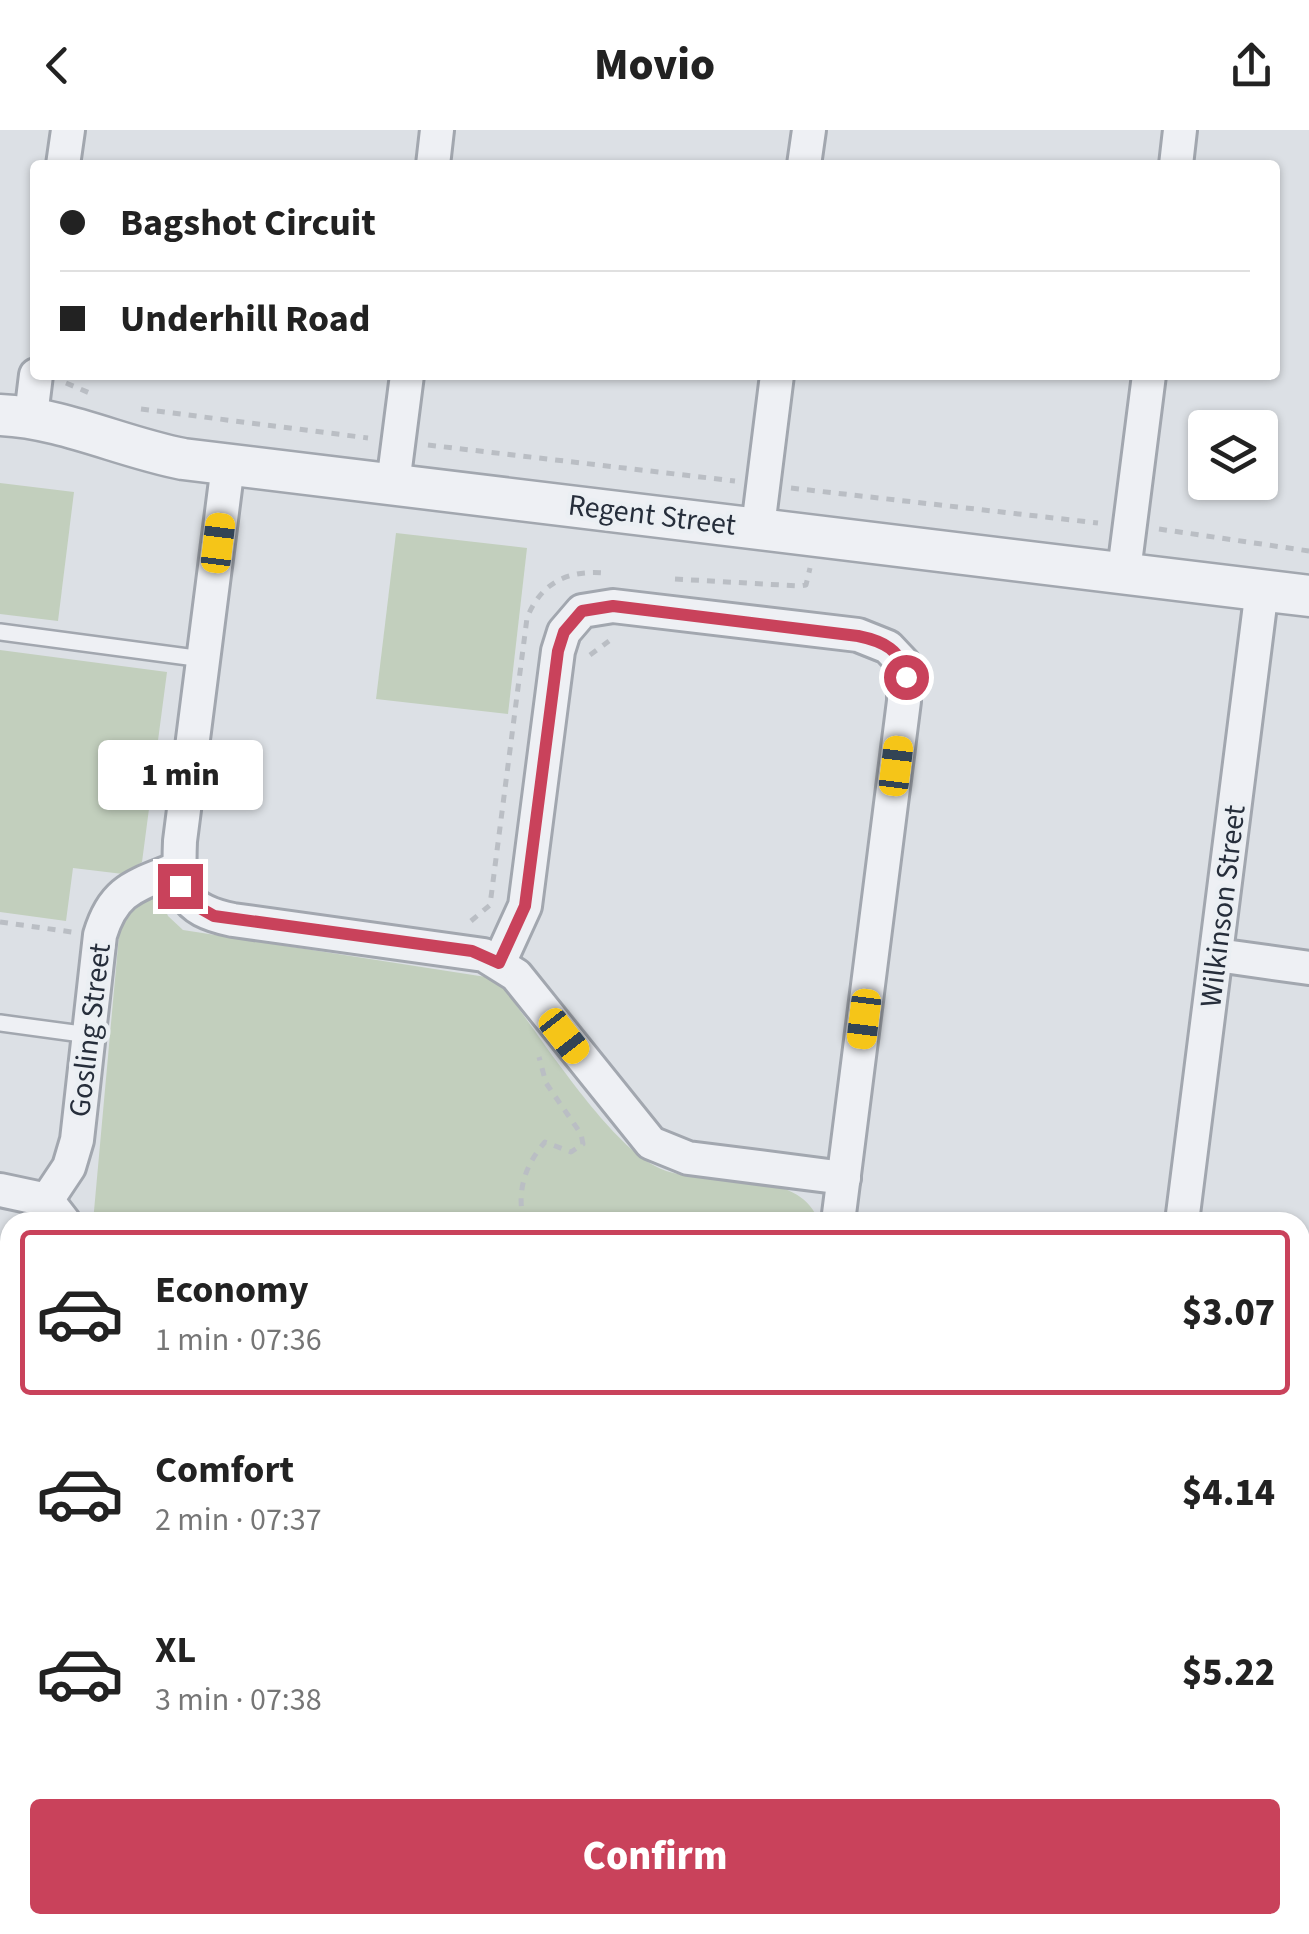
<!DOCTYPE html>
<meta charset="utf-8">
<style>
:root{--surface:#fff;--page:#f6f6f6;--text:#222;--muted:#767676;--line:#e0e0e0;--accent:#c9425b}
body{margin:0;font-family:"Source Sans 3",sans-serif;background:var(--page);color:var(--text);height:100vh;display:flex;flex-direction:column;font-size:38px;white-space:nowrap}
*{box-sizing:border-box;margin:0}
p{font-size:32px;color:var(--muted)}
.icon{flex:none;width:55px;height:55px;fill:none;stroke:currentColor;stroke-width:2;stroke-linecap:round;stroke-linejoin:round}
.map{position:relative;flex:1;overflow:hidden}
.details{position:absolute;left:0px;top:1082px;width:1310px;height:722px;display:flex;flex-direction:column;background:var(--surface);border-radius:30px 30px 0 0;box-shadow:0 2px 8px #0004}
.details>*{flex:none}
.guide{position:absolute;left:30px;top:30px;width:1250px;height:220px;border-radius:10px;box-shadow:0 2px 8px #0004;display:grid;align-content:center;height:220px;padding:0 30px;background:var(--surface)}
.fabs{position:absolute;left:1188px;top:280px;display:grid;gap:20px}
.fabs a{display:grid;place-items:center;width:90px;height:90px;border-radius:10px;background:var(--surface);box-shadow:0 2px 8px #0004;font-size:50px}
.end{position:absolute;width:45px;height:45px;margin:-22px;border:12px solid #c9425b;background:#fff;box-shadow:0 0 0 5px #fff}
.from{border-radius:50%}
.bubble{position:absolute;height:70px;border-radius:10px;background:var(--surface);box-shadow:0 2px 8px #0004;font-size:32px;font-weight:800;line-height:70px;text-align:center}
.car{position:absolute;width:30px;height:60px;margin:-30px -15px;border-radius:12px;box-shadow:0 0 8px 2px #0007;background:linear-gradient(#f5c518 24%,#345 0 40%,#f5c518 0 76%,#345 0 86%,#f5c518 0)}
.guide b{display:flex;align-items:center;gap:35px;height:95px;font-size:38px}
.guide b+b{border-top:2px solid var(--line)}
.guide i{width:25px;height:25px;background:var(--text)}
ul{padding:18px 0 0;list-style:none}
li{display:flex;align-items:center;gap:30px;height:165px;margin:0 20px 15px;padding:0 10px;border:5px solid transparent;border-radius:10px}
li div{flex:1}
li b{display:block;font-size:38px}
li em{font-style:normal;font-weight:800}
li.current{border-color:var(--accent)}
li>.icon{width:90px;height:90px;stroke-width:1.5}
.primary-button{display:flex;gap:20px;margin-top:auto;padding:20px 30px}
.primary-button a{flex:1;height:115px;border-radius:10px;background:var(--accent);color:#fff;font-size:40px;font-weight:800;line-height:115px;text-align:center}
header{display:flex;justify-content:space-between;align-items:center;height:130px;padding:0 30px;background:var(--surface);font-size:45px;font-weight:800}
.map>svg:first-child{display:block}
</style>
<header><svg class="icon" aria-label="back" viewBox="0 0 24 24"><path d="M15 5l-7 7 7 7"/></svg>Movio<svg class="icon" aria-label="share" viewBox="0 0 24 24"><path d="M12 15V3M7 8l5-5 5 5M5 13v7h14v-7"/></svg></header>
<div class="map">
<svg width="1309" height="1804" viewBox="0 0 1309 1804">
<rect width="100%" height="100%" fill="#dce0e5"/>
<g fill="#c2cfbd">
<path d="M0,353L74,362L58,491L0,484Z"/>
<path d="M396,403L527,418L508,584L376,569Z"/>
<path d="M0,520L167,542L142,732L123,744L73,738L66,791L0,782Z"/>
<path d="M160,768L168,786L183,800L486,847L505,860C541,907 606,1010 655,1036C703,1062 798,1032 819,1092H93L121,783L138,771Z"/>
</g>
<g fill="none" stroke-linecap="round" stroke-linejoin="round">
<g stroke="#a2a7af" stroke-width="20">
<g id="service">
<path d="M0,502L203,529"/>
<path d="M0,893L89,905"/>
</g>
</g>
<g stroke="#a2a7af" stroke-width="38">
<g id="minor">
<path d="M63,35L68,0"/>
<path d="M433,35L437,0"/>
<path d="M804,35L809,0"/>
<path d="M1176,35L1180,0"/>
<path d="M31,286L36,245"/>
<path d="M228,335L180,711C178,760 180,779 233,790L484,825L516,845L651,1013L688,1028L844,1048"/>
<path d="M393,354L407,245"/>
<path d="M758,397L777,245"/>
<path d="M1124,441L1149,245"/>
<path d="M1217,825L1309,838"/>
<path d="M499,833L525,776L558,521L564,502L582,481L613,476L858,505L888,517L904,534V571L838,1092"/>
<path d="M0,1060L47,1070L64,1092"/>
<path d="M47,1070L69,1037L77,1010L100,805C114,758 136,756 179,738"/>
<path d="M1182,1092L1262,459"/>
<path d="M0,1418L10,1350"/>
<path d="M1300,1455L1309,1456"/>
<path d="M0,1487L10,1492"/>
<path d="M1198,1795L1265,1804"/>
<path d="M184,1804L185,1795"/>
<path d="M1091,1804L1092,1795"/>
</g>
</g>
<g stroke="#a2a7af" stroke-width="45">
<path id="tertiary" d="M0,285C64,288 121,317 183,329L1309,466"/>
</g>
<g stroke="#babec4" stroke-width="5" stroke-dasharray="8 8" stroke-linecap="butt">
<path d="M66,253L92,264"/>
<path d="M141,279L368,308"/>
<path d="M428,315L735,351"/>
<path d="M791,358L1098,393"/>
<path d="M1159,399L1309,421"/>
<path d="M675,449L799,456L806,455L810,438"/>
<path d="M590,525L609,511"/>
<path d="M471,791L490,775L527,488C541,453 567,440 604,443"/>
<path d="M0,792L72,802"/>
<path d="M524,1092C516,1062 525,1035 545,1012L571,1022L583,1014L581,1004L546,953L539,927"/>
<path d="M233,1804L234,1795"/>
</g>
<use href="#service" stroke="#eef0f4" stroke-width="15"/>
<use href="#minor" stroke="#eef0f4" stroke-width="32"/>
<use href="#tertiary" stroke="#eef0f4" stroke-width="40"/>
</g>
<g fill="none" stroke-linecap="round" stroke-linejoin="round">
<path stroke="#c9425b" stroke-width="12" d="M180,756L193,774L214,786L472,821L499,833L525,776L558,521L564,502L582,481L613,476L858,506C883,511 902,520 906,547"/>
</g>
<g text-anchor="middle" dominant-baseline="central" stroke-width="9" stroke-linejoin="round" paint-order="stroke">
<g font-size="30" fill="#262e3b" stroke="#ebeff3">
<text transform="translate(652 385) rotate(7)">Regent Street</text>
<text transform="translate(1223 776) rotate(-83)">Wilkinson Street</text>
<text transform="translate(90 900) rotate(-83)">Gosling Street</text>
</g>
</g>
</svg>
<div class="fabs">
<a><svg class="icon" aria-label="layers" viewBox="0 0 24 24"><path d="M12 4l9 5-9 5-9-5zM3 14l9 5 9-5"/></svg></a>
</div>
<i class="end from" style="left:906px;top:547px"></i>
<i class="end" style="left:180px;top:756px"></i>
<div class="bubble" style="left:98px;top:610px;width:165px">1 min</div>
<i class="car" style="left:218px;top:413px;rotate:7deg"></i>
<i class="car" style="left:896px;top:636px;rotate:7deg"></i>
<i class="car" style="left:864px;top:889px;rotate:187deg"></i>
<i class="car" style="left:564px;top:906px;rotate:142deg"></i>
<div class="guide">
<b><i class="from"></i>Bagshot Circuit</b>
<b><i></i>Underhill Road</b>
</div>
<section class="details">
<ul>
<li class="current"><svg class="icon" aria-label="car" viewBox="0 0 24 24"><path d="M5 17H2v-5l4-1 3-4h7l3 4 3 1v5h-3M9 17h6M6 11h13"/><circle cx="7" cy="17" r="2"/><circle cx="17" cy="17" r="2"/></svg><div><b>Economy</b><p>1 min · 07:36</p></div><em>$3.07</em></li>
<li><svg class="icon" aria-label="car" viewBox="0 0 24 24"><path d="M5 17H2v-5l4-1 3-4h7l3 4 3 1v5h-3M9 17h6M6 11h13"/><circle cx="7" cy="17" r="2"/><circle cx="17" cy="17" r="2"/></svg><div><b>Comfort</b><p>2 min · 07:37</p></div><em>$4.14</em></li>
<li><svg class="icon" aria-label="car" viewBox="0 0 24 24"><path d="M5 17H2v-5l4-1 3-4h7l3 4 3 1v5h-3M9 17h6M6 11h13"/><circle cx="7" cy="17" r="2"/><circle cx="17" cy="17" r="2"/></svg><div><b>XL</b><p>3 min · 07:38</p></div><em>$5.22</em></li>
</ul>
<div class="primary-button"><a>Confirm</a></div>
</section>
</div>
